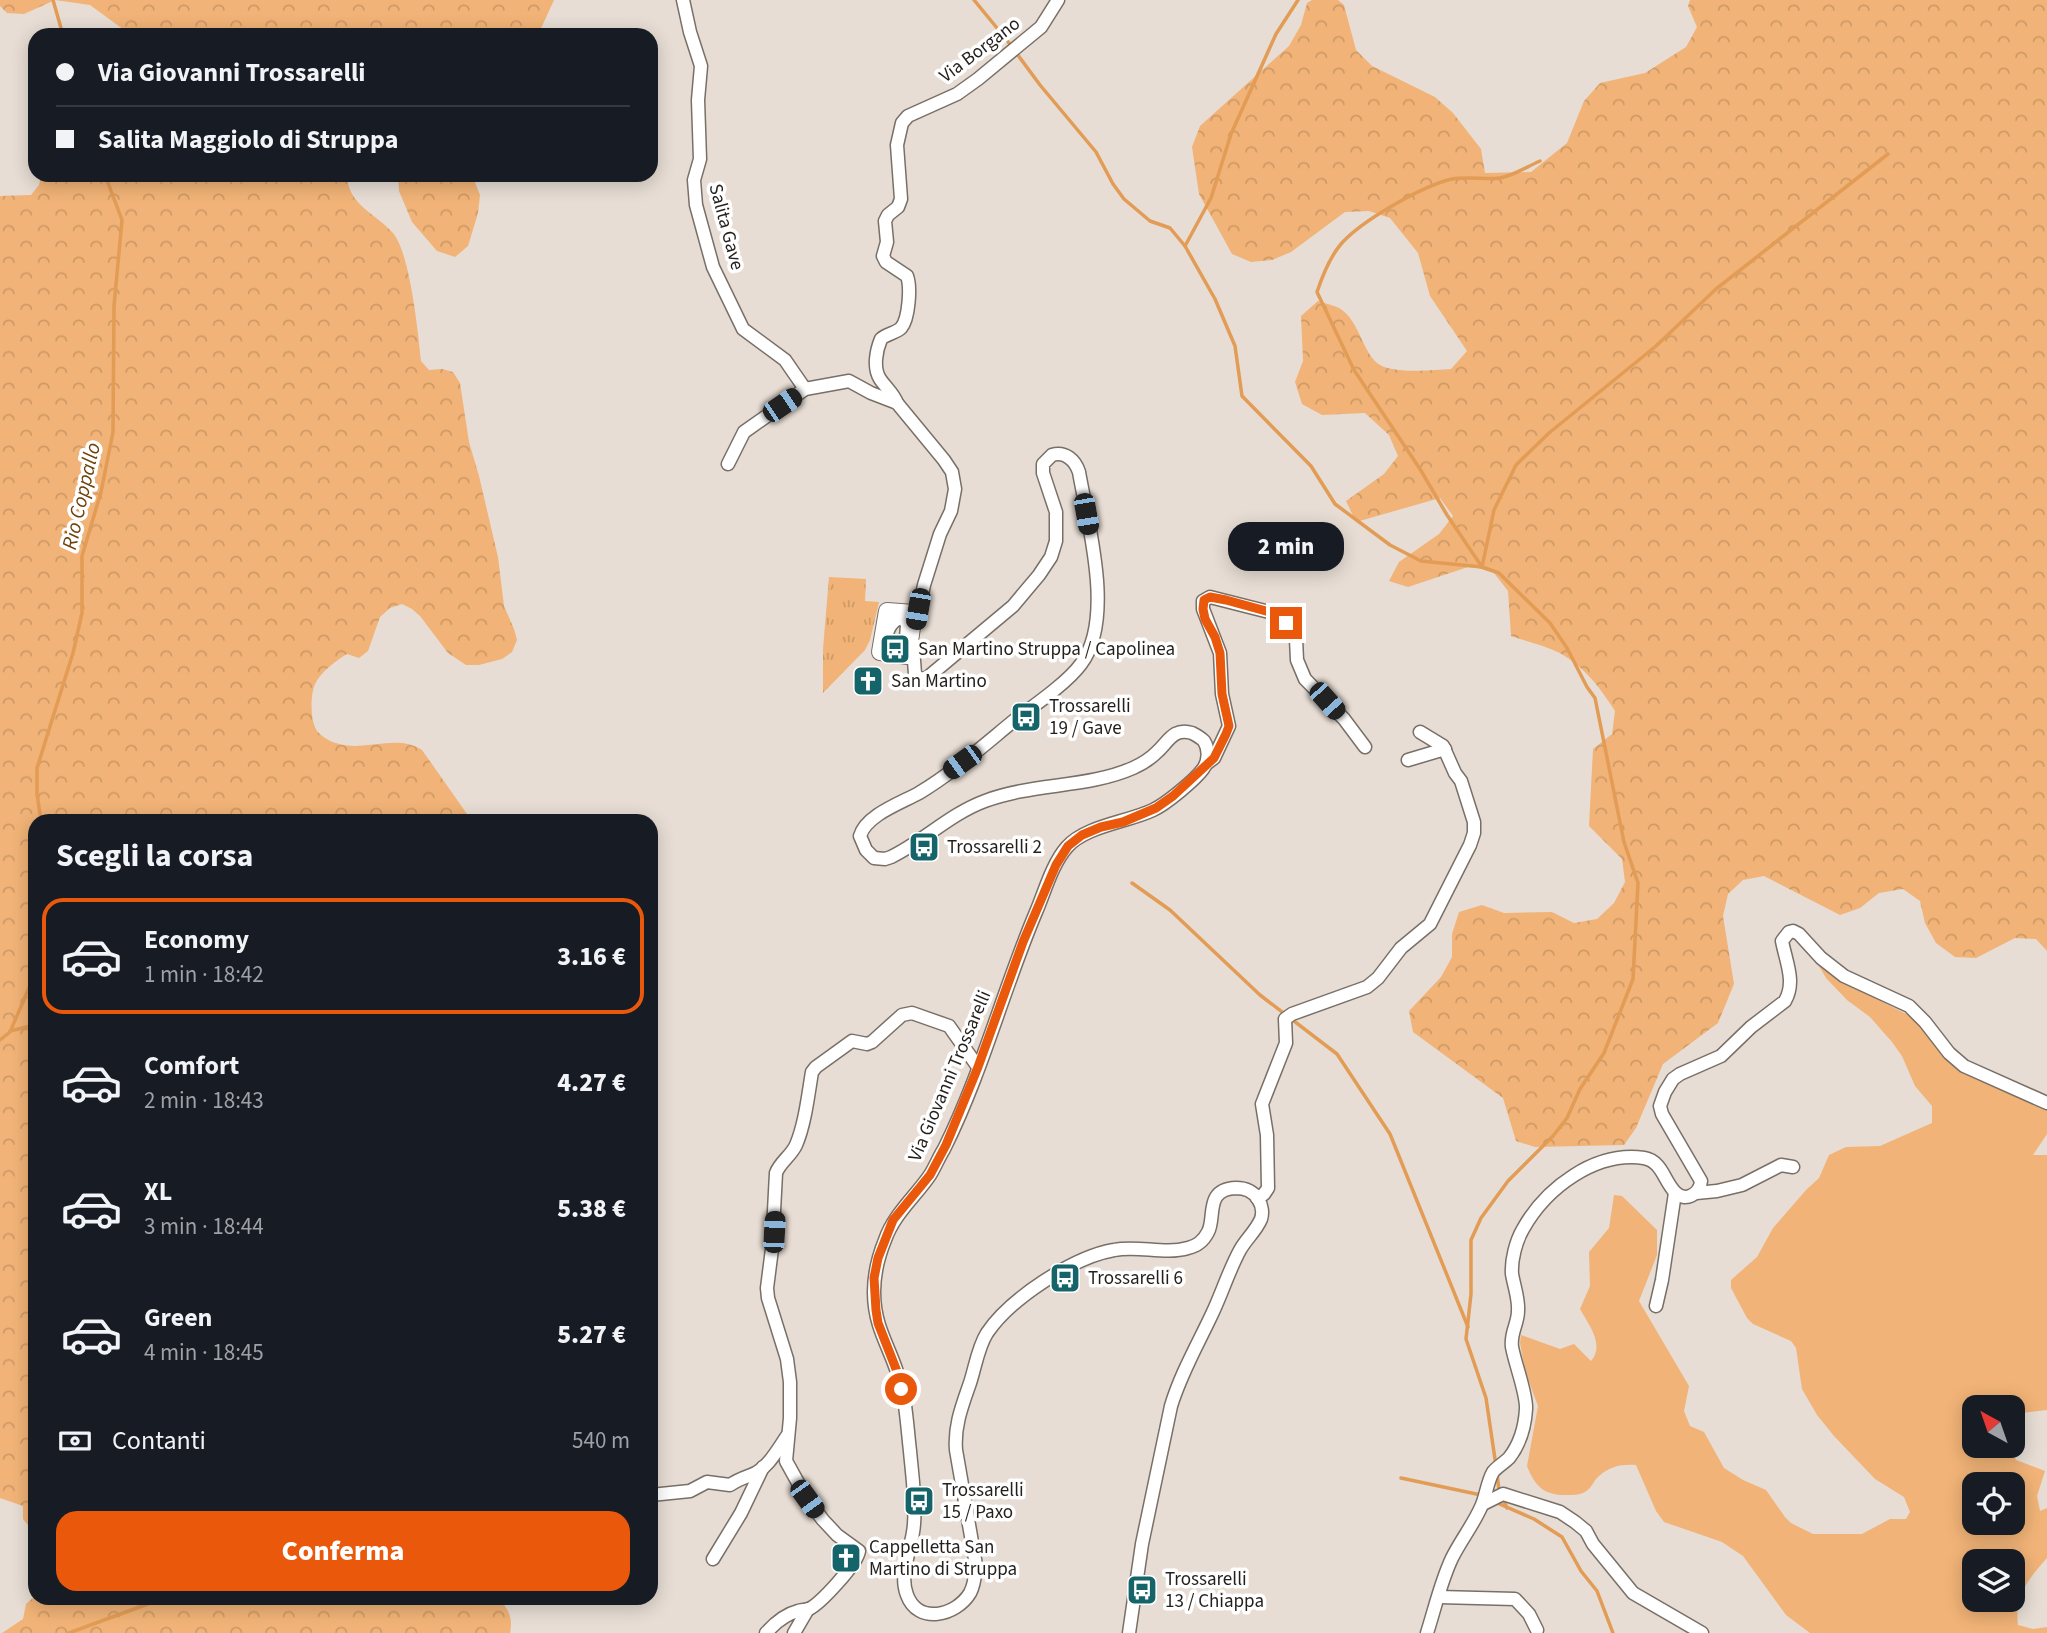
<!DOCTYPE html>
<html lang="it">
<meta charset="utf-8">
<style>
:root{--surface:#171b24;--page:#242831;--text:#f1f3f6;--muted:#9ea1a6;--line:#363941;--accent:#ea580c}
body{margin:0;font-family:"Source Sans 3",sans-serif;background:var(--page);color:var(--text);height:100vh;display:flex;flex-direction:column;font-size:26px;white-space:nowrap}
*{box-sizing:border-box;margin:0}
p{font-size:23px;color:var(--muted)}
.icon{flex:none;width:38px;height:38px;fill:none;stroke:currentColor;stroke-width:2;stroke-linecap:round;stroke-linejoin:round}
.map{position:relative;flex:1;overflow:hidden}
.drawer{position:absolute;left:28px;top:814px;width:630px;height:791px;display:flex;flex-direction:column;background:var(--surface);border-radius:21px;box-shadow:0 4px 18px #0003}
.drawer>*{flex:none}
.hud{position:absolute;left:28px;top:28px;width:630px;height:154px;border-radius:21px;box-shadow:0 4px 18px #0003;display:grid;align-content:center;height:154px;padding:0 28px;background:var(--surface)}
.needle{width:46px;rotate:320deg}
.controls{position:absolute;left:1962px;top:1395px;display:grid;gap:14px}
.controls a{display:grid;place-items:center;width:63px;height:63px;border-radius:14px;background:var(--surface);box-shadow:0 4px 18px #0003;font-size:35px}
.end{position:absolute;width:32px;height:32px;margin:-16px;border:9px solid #ea580c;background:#fff;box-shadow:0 0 0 4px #fff}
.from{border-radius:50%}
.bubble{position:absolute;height:49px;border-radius:21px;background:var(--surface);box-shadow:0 4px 18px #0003;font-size:23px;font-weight:800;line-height:49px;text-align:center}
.car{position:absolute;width:21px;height:42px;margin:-21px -10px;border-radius:9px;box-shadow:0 0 5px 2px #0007;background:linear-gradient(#222 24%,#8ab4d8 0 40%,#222 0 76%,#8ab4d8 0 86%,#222 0)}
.hud b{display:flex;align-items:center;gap:24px;height:66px;font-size:26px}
.hud b+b{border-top:2px solid var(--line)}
.hud i{width:18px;height:18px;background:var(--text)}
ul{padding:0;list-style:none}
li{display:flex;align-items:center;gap:21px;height:116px;margin:0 14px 10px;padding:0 14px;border:4px solid transparent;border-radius:21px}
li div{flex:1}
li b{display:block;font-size:26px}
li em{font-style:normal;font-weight:800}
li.on{border-color:var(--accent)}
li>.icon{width:63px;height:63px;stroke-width:1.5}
h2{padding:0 28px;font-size:32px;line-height:84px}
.pay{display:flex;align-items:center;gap:18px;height:77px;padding:0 28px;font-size:26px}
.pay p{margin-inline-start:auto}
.primary-button{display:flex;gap:14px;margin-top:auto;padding:14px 28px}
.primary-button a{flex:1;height:80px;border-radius:21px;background:var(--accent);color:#fff;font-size:28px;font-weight:800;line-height:80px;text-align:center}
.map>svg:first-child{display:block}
</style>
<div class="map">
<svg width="2047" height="1633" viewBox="0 0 2047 1633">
<defs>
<pattern id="forest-crowns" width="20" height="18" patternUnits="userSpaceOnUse" patternTransform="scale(1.75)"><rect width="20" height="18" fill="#f1b377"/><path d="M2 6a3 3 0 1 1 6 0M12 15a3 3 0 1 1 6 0" fill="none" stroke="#ce9a66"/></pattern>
<pattern id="park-tufts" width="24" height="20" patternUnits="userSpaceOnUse" patternTransform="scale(1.75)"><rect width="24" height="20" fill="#f1b377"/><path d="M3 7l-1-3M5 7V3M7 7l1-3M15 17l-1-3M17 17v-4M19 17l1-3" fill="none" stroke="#ce9a66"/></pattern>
</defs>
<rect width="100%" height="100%" fill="#e7ddd4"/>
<path fill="#f1b377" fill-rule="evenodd" d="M1816,961L1841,981L1914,1018L1957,1066L2004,1091L2047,1109V1134L2033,1155H2047V1410L2022,1413L2019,1422L2021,1439L2013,1453L2016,1460L2045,1471L2037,1496L2040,1511L2047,1508V1558C2029,1578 2014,1596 2018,1625L2033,1629L2047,1627V1633H1810L1786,1615L1743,1556L1722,1542L1664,1522L1656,1511L1636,1465C1622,1464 1610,1466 1599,1476C1593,1481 1592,1488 1585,1492C1579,1495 1574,1495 1568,1495C1545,1496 1535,1487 1527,1466L1538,1406L1525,1371L1520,1343L1521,1335L1560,1349L1574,1344L1591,1361C1605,1345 1589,1325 1580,1309L1590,1286L1589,1252L1609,1228L1614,1195L1622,1196L1657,1230V1255L1639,1301L1689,1386L1684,1411L1690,1426L1704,1432L1724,1468L1743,1480L1766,1490L1785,1517L1791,1523L1813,1534H1862L1890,1519H1906L1910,1512L1904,1497L1875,1479L1834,1436L1817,1415L1802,1389L1796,1348L1791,1341L1753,1324L1747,1318L1731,1288V1280L1757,1257L1773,1228L1806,1190L1819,1178L1829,1155L1846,1147L1880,1146L1932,1123V1106L1915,1086L1902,1056L1892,1042L1870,1017L1847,1000L1826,978ZM1974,1407H2012V1446H1974ZM1974,1484H2012V1522H1974ZM1974,1561H2012V1600H1974Z"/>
<g fill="url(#forest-crowns)">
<path d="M0,0H55L24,14L7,13L0,6Z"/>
<path d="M55,0H554L538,35H131L90,5Z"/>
<path d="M1312,0H1338L1344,5L1356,50L1372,66L1435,97L1453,113L1481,149L1485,173L1531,172L1567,143L1584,101L1600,83L1645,73L1686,47L1697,27L1688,6L1690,0H2047V951L2036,939L2015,938L1976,958L1955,957L1936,943L1925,923L1920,901L1903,889L1879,893L1860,908L1840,915L1764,876L1743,880L1728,894L1723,916L1734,984L1718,1023L1663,1064L1636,1128L1624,1145L1535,1147L1516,1141L1503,1098L1413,1032L1409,1011L1441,977L1452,957V934L1459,912L1482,905L1504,913L1552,912L1574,923L1597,919L1614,903L1625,882L1622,859L1589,826L1593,749L1612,734L1615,711C1600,687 1580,661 1553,650C1540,644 1525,641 1511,636L1508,591L1494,573L1471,566L1408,587L1389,581L1399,562L1439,534L1453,516L1440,498L1356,522L1346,501L1384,474L1398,456L1389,435L1365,413L1322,415L1302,404L1295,382L1303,361L1301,316L1318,301C1324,303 1333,305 1339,308C1360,320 1362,354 1380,365C1395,374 1434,370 1451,369L1467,351L1430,296L1418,253L1390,218L1369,211L1345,212L1291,252L1272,260L1251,262L1232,254L1199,194L1192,147L1200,126L1289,46L1301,25L1307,3Z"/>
<path d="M41,175H347C348,205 375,213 393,233C410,253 418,332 421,361L429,370L442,369L453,372L460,383L469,442L479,476L498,557L504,606L514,629L517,640L512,652L502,659L479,665H466L448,653L420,616L412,609L402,604L390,608L380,617L368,651L359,658L347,654C335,661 321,672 315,684C310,695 310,723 318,732C321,736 331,742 336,743C365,753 396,733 422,750L472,821H35V1534L23,1519V1506L0,1498V196L31,195L39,185Z"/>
<path d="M398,175H472L480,195L478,213L468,246L455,257L437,251L412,222L399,191Z"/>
<path d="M35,1596V1598H497C509,1608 513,1618 510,1633H2L23,1619L26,1604Z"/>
</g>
<path fill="url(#park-tufts)" d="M829,577L866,579L865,601L879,602L870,640L865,650L823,693V649Z"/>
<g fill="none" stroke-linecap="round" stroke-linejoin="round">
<g stroke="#e29c55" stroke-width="3.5">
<path d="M53,0L63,35"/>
<path d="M974,0L1006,39L1040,85L1096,152L1113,184L1124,199L1150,221L1170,228L1185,246L1215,299L1235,346L1242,396L1311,466L1335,504L1390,545L1421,561L1482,567L1499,573L1550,623L1567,648L1587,687L1595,698L1624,842L1638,883L1633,979L1604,1053L1580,1089L1567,1118L1553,1136L1508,1181L1481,1218L1471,1240V1294L1466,1339L1486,1398L1496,1466"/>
<path d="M1185,246L1211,198L1231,134L1276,34L1298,0"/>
<path d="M1482,567L1447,515L1420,469L1354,370L1317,292C1322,277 1330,257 1341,244C1361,221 1422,186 1452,179C1469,176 1485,180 1500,178C1513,176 1528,166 1540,161"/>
<path d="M1482,567L1494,510L1516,465L1549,433L1656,346L1716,289L1888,154"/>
<path d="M41,821L37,794V768L73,653L82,613V556L101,492L113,432L114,306L122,220L105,175"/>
<path d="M1132,883L1170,910L1260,995L1337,1054L1390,1134L1468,1327"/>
<path d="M10,1031L35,1025"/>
<path d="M0,1040L10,1032L35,974"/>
<path d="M1497,1474L1499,1490L1507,1508"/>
<path d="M1401,1478L1481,1495"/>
<path d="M1495,1502L1534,1519L1562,1537L1581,1571L1597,1591L1613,1633"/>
<path d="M69,1633L164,1598"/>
</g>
<g stroke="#786f67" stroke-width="15">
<g id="minor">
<path d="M683,0L690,32L701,66L698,100L700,159L694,180L696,205L713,267L743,329L785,360L805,389"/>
<path d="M897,403C893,393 886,388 880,379C873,368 876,351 881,339C886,334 896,333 901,328C909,319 911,287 907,276L886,262L883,256L887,242L885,221L888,215L898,207L901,199L897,145L902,123L908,116L957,94L978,79L1041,27L1058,0"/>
<path d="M728,464L744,432L805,389L849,381L871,393L897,403L944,460L952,472L955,489L951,511L940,534L924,585L916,622"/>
<path d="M887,634C889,625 901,610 907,625C907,626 906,637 906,638"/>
<path d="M913,647L915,674L920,679L928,677L1013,606L1039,575L1051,557L1056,541V512L1043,473V464L1052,455C1065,451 1075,460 1079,472C1088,524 1115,619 1081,664C1068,682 1035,705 1016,719C984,745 954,772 919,793C901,803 866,815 860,836L866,850L874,858L885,859L891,857C924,841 950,814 985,801C1032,783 1088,788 1133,768C1142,764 1150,759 1157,752C1168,742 1174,727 1192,733C1196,735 1201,738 1204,741C1209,749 1209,761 1203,769C1195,780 1166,804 1153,810C1128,822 1085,826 1067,847C1052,864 1045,891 1036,912C1003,990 982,1073 944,1149C939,1157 935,1167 930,1175C915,1197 894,1214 885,1240C874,1267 870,1296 879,1325C884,1341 892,1356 897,1372C906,1396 907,1426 910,1451C912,1474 916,1500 914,1524C913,1547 898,1572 907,1595C918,1625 956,1616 970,1593C975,1584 975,1575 976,1565L956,1450C954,1426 962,1406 970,1383C975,1368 978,1347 987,1333C1010,1299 1073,1257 1114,1250C1139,1245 1164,1255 1188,1248C1197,1246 1204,1240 1208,1232C1216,1218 1204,1189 1236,1188C1245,1188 1253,1191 1258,1199C1262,1205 1263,1213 1261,1219C1256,1231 1246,1239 1240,1250C1229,1270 1222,1293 1212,1314C1198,1344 1181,1373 1171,1406L1142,1544L1129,1633"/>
<path d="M1408,760L1445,749"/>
<path d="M1206,764L1214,758L1229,726L1222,694L1220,653L1203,609V601L1210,597L1273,613L1286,623L1294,632L1296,639L1297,660L1305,679L1344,719L1365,747"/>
<path d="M1696,1193L1717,1191L1742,1185L1781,1165L1793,1167"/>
<path d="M1257,1198L1264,1194L1268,1188L1267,1135L1262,1104L1286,1043L1285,1019L1292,1014L1367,987L1378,978L1401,948L1430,924L1470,845L1474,833V822L1461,781L1455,773L1443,746L1420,732"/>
<path d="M1656,1306L1662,1280L1675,1193"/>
<path d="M651,1495L690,1491L707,1482L730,1485C737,1480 743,1478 751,1475C767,1470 778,1449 787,1436"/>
<path d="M1483,1504L1503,1494L1560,1512L1575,1522L1586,1531L1593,1544L1633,1593L1702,1633"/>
<path d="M713,1559L741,1513L763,1467"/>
<path d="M1439,1597L1515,1599L1529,1614L1537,1630"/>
<path d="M766,1633C774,1624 786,1614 798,1611C801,1610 805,1610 809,1609C821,1603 857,1564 859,1551L837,1535L823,1520L807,1499L786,1461L790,1418V1382L787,1359L768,1298L767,1288L772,1249L776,1173C780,1162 791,1156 796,1145C805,1124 808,1096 812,1072L816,1067L852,1041L867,1044L872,1042L902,1015L912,1013L949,1026L978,1067"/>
<path d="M794,1633L808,1609"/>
<path d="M1427,1633C1435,1608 1441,1581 1452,1558C1461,1540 1473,1525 1481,1507C1486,1497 1487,1482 1493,1472C1497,1467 1504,1463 1509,1458C1520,1444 1525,1426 1526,1409C1527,1394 1515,1364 1512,1347C1510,1333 1518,1324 1518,1311C1519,1299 1514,1286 1512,1274C1511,1260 1516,1241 1523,1229C1546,1188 1595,1151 1644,1158C1662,1161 1664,1181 1675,1192C1685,1203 1700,1194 1701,1181L1662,1114L1660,1106L1665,1092L1673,1079L1680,1074L1721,1056L1751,1027L1785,1001C1796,982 1786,962 1782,941L1789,932L1793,931L1799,934L1821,958L1844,976L1909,1006L1925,1022L1949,1053L1964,1066L2047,1103"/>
</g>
</g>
<g stroke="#786f67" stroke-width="18">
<path id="tertiary" d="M887,611L914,613L908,656L880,652Z"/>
</g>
<use href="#minor" stroke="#fff" stroke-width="12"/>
<use href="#tertiary" stroke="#fff" stroke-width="16"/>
</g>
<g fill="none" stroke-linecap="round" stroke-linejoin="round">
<path stroke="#ea580c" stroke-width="9" d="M901,1389L898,1374L878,1323L876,1310L874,1278L878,1258L893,1220L930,1175L946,1145L978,1067L1023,942L1056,865L1068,846L1082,835L1101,827L1123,822L1156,808L1173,796L1214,758L1226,734L1229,726L1222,694L1220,653L1215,637L1205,619L1203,609L1204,600L1210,597L1226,600L1273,613L1286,623"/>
</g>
<defs>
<g id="bus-square" transform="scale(1.575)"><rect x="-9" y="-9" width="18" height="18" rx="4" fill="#146469" stroke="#fff"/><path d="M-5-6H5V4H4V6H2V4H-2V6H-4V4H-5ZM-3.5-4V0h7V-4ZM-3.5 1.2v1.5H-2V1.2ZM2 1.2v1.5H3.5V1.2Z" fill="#fff"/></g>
<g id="church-square" transform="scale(1.575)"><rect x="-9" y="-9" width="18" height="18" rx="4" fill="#146469" stroke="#fff"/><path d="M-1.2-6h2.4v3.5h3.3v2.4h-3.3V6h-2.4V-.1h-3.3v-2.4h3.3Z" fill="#fff"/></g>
</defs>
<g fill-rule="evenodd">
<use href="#bus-square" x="895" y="649"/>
<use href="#church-square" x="868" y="681"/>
<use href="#bus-square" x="1026" y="717"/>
<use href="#bus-square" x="924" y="847"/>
<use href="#bus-square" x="1065" y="1278"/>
<use href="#bus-square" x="919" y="1501"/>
<use href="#church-square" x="846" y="1558"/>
<use href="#bus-square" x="1142" y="1590"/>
</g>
<g text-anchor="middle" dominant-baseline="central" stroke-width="7" stroke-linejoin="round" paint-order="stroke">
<g font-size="19" fill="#231f1c" stroke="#fff">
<text transform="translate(980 50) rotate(-37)">Via Borgano</text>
<text transform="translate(726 227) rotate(75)">Salita Gave</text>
<text transform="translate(950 1076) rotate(-67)">Via Giovanni Trossarelli</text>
</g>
<g font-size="19" fill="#231f1c" stroke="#fff" text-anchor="start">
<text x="918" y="649">San Martino Struppa / Capolinea</text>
<text x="891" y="681">San Martino</text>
<text x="1049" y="706">Trossarelli<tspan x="1049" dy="22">19 / Gave</tspan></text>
<text x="947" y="847">Trossarelli 2</text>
<text x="1088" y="1278">Trossarelli 6</text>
<text x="942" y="1490">Trossarelli<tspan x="942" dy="22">15 / Paxo</tspan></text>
<text x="869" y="1547">Cappelletta San<tspan x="869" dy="22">Martino di Struppa</tspan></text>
<text x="1165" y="1579">Trossarelli<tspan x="1165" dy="22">13 / Chiappa</tspan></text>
</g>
<g font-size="21" font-style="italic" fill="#6f4108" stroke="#fff">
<text transform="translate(81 496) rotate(-77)">Rio Coppallo</text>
</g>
</g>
</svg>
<div class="controls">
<a><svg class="needle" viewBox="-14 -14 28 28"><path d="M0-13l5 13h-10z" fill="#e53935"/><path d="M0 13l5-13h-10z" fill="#9ea1a6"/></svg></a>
<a><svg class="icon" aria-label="locate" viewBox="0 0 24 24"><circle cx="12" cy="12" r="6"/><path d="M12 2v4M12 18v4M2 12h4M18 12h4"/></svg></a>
<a><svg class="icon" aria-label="layers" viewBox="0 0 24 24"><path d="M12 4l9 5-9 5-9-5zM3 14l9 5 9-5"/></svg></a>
</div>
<i class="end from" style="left:901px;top:1389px"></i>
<i class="end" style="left:1286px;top:623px"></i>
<div class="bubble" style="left:1228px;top:522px;width:116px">2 min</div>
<i class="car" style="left:782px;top:405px;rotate:56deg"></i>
<i class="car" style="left:1086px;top:514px;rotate:170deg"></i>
<i class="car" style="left:918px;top:609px;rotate:190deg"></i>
<i class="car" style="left:1327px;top:701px;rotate:138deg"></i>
<i class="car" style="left:962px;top:762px;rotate:234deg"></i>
<i class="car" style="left:774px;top:1232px;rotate:3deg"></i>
<i class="car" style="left:807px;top:1499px;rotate:144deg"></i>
<div class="hud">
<b><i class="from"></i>Via Giovanni Trossarelli</b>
<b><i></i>Salita Maggiolo di Struppa</b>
</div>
<section class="drawer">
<h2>Scegli la corsa</h2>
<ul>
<li class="on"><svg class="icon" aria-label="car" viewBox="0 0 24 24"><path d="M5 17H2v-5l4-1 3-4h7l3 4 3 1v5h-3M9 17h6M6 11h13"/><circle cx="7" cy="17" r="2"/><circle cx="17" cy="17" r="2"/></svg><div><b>Economy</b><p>1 min · 18:42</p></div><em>3.16 €</em></li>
<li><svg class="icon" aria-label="car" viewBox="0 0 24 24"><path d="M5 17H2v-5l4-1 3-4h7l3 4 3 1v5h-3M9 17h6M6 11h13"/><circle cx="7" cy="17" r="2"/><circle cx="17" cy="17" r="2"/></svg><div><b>Comfort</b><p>2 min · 18:43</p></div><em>4.27 €</em></li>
<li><svg class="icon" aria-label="car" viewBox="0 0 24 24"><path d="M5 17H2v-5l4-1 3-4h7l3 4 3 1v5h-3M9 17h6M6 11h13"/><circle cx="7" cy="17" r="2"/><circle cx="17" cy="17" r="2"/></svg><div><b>XL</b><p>3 min · 18:44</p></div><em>5.38 €</em></li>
<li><svg class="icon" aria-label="car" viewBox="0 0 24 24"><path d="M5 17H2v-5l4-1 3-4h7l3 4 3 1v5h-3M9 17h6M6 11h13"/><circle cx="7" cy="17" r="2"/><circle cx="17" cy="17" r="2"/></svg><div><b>Green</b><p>4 min · 18:45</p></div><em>5.27 €</em></li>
</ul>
<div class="pay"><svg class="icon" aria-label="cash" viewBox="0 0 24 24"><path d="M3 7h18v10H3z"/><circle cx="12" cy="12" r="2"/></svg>Contanti<p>540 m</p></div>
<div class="primary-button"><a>Conferma</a></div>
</section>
</div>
